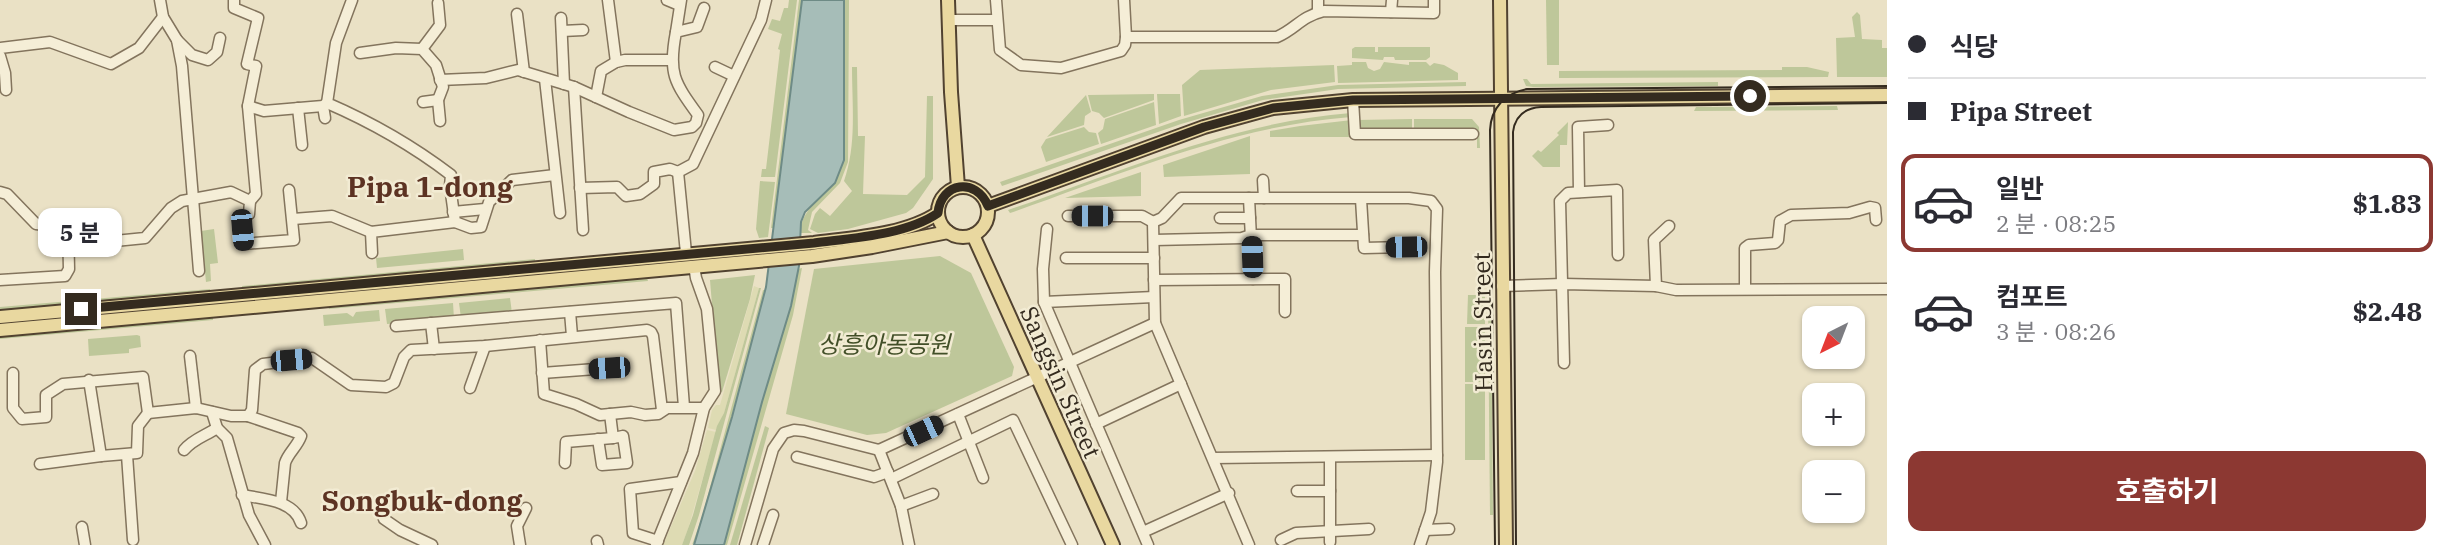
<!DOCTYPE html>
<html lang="ko">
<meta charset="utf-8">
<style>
:root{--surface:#fff;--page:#f7f7f7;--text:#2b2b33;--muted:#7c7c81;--line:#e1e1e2;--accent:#8c3832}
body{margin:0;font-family:"IBM Plex Serif","Noto Sans KR",serif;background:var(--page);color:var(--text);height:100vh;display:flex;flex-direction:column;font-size:26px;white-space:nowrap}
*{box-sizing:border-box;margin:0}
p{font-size:23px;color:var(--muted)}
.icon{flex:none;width:38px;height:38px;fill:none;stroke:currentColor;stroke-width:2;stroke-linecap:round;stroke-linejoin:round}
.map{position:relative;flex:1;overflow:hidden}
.panel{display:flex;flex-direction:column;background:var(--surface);width:560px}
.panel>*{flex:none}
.hud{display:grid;align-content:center;height:154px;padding:0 21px;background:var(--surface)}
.needle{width:46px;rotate:222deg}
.fabs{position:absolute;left:1802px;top:306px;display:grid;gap:14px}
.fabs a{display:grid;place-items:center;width:63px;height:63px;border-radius:14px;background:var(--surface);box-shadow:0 2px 5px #0004;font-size:35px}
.end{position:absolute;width:32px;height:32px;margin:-16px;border:9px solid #342b1f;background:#fff;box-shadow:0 0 0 4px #fff}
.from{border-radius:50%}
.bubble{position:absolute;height:49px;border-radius:14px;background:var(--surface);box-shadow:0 2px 5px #0004;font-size:23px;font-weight:700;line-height:49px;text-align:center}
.car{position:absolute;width:21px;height:42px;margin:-21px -10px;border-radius:9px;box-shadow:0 0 5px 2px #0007;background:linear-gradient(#222 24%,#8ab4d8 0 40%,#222 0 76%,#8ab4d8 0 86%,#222 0)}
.hud b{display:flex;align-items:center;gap:24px;height:66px;font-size:26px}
.hud b+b{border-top:2px solid var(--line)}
.hud i{width:18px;height:18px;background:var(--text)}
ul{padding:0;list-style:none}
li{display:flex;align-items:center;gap:21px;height:98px;margin:0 14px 10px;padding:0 7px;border:4px solid transparent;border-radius:14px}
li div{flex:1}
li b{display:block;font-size:26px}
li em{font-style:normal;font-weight:700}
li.current{border-color:var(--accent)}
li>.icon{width:63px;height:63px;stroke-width:1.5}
.cta{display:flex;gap:14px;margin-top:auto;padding:14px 21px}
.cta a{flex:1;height:80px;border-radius:14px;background:var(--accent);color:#fff;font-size:28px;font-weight:700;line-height:80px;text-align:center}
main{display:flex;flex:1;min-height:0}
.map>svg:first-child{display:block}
</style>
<main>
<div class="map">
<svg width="1887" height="545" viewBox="0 0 1887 545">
<rect width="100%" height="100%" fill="#eae1c5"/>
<g fill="#dedbb3">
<path d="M754,286L759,288L724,413L716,430L708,428L712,410L716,405H720Z"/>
<path d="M707,430L716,432L688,529L682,545H663L695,471Z"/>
</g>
<g fill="#bec79a">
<path d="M789,0H797L775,177H761L762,169H766L780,50L778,49L782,34L768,29L772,19L780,21L784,8H788Z"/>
<path d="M799,0H802L773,228H771Z"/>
<path d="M844,0H849L848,162L840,183L812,212L808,230L812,233H800C801,203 836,194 844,160Z"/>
<path d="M1546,0H1559V65H1547Z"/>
<path d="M1857,12L1860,15L1862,39L1882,40V48H1887V77H1837L1836,38L1855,37L1852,17Z"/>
<path d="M1355,47H1375V52H1378V47H1430V57L1426,60H1395L1394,57H1384L1383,60L1352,58V49Z"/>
<path d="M1352,62H1366L1368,68L1374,71L1380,69L1384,62L1409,65V62H1426L1430,66L1434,63L1444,65L1458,73V80L1338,83L1337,66L1352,65Z"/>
<path d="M1334,65L1335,82L1271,90L1184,116L1182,85L1200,70Z"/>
<path d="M852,67H857L858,136H865L863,194L907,195L925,177L927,96H933V179L913,208L906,213L848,229L818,233L810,229L815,214L820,208L830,216L852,191L844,181C857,145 852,105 852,67Z"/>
<path d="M1782,67H1807L1829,72L1828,77L1559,78V71L1782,70Z"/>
<path d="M1523,79H1527L1531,84L1718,82V86L1533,87L1526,86Z"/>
<path d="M1466,82V86L1338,89L1263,100L1181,124L1002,186L1000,182L1179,120L1262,96L1338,85Z"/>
<path d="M1154,94V100L1104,118L1099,113L1092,111L1088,95Z"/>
<path d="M1157,94H1180L1181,116L1159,124Z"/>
<path d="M1086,95L1091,112L1085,116L1084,125L1047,137Z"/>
<path d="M1154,102L1156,125L1101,144L1098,133L1103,129L1105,119Z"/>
<path d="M1837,106L1838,110L1694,111L1696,107Z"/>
<path d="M1351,113V117C1232,126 1121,174 1010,213L1008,210C1120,172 1232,122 1351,113Z"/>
<path d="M1412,119V128L1359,129L1356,120Z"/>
<path d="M1414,119H1472L1479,127L1480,148H1477V133L1474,129L1414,128Z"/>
<path d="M1352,120L1354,137H1270V131L1300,126Z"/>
<path d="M1568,122L1567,145H1560V167H1543L1532,156L1538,150L1541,152L1559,135L1557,133Z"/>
<path d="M1084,127L1089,132L1096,133L1099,144L1046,162L1041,147L1046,139Z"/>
<path d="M1250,136V174L1164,177L1163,165Z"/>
<path d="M1141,172V196L1065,198Z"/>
<path d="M760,181L775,182L768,237L759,238L756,229Z"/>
<path d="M214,229L218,263L210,264L211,281L206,282L201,231Z"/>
<path d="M463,249L464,260L377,268L376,258Z"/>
<path d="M940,256L971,273L1014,367L1012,376L886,433L867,435L786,414L814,269Z"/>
<path d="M535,259V262L242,289V286Z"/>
<path d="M802,268L793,315L727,545H724L762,402L791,306L798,269Z"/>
<path d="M755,275L750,299L722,392L719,391L710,280Z"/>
<path d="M647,278L648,281L329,309L328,306Z"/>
<path d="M759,288H761L699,515L689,545H682L693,515L717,426L724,413Z"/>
<path d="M210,289V292L0,311V307Z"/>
<path d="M763,290H766L704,518L695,542L692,545L702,517Z"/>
<path d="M1468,295H1485V324H1467Z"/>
<path d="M510,298L512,313L461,318L459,303Z"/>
<path d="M1488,302H1491L1493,515H1490Z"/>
<path d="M453,303L454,319L387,324L385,309Z"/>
<path d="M379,310L380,321L324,326L323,315L347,313L353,317L356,312Z"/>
<path d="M213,317V320L0,339V336Z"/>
<path d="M1465,327H1485V379L1482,382H1465Z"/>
<path d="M137,335L140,336L141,347L129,349V353L89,356L88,339Z"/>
<path d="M1465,384H1482L1485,386V460H1465Z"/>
<path d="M765,426L769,428L737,545H730Z"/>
</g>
<path fill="#a6bdb8" stroke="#6e8b86" stroke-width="2" d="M802,0H844V160L835,183L805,212L801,222L799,266L791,306L762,402L724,545H694L732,417L766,287Z"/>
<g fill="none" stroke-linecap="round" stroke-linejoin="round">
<g stroke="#83745d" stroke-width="13">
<g id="minor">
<path d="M160,0L163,17L177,40L182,66L199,271"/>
<path d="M234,0V8L258,18L247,64L256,66L248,106L256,194L250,201"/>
<path d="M352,0L336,43L327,103C371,122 413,146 451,175L450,186L455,222L471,228L481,227L489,202L512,180L555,175"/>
<path d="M608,0L616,62"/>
<path d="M667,0L679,5"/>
<path d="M996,0L1000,50L1021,65L1061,68L1121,51L1125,45L1126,37H1277C1297,28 1300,17 1324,11L1434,13V0"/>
<path d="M1124,0L1126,37"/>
<path d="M1318,12V0"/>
<path d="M1391,12L1392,0"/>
<path d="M517,14L524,72"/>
<path d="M561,18L564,84"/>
<path d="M948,20H996"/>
<path d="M562,31L583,30"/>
<path d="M676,32L681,0"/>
<path d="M177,40L192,55L208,60L217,52L220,38"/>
<path d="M0,48L50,42L111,64L139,48L163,17"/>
<path d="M422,49L440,25L438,3"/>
<path d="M360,53L396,48L422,49L436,65L443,87L438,100L440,121"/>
<path d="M0,56L5,73L6,90"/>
<path d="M715,67L734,76"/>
<path d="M545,79L560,213"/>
<path d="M440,80L486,78L518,70L574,87L629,112L674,130L692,127L696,123L698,115C674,82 668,73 676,32L697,27L704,8"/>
<path d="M574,87L583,230"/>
<path d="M596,97L601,71L616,62L625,60H671"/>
<path d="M1353,100L1355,134H1473"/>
<path d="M423,102L438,100"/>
<path d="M248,106L264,111L323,106L327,103"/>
<path d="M323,106L325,118"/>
<path d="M298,108L302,145"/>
<path d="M1263,180L1264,198"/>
<path d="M580,188L617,187L626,196L640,194L654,184V172L670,169L678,172"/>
<path d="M0,192L7,194L36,224L74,228L115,241L145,238L171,208L182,201L231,192L250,201L249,214L240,216L243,244L294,240L289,190"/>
<path d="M1579,192L1578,127L1608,125"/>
<path d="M1249,198L1253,279"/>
<path d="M1361,199L1364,248L1406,247"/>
<path d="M453,212L485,209"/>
<path d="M1068,216H1142L1153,222"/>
<path d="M1220,218H1250"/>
<path d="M293,219L332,216L371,232"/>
<path d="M1669,226L1654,240L1656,286L1676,290L1887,289"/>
<path d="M1047,229L1043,269L1044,302L1148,545"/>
<path d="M1154,240L1242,238L1251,235H1363"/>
<path d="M372,253L371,232L455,222"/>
<path d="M686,253L678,172L693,164L761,20L766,0"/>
<path d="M1066,258H1154"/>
<path d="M0,280L65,276L69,269L68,226"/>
<path d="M1154,280L1285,279V312"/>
<path d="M1502,286L1563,284L1656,286"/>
<path d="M1745,289V248L1749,245L1775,243L1778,240L1780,221L1791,215L1849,213L1870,207L1875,208L1876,220"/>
<path d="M1044,302L1154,297"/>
<path d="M570,312L572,336"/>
<path d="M431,323L434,349"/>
<path d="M396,326L676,303L684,407"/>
<path d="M540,340L544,394L576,404L600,415L631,412L645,415L658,414L667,408H704"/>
<path d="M190,356L196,408"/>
<path d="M1564,363L1560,201L1568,193L1617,190L1618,255"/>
<path d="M13,373V408L22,419L46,417V395L63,384L143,377L148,413L196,408L231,416H248L252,410L255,370L263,364L312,358L351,385L386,387L394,383L404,357L411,350L485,346L647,330L651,332L653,336L662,410"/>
<path d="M542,373L609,368"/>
<path d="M89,380L101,456L137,453L138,426L148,413"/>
<path d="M470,388L485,346"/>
<path d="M212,412L217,428L227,438L249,515L265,545"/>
<path d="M958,414L983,478"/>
<path d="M248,416L298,433L301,436C297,447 288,453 285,463L281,502"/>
<path d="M1096,424L1181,384"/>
<path d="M598,439L602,465L627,463L623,436L613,438"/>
<path d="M184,450C193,439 205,436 217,428"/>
<path d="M879,450L901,506L909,545"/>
<path d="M127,455L133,540"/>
<path d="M797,457L874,477L888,472"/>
<path d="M1330,457V542"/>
<path d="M1213,458L1437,455"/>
<path d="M565,463L566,442L613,438L610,414"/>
<path d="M40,464L101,456"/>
<path d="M891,479L1013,420L1072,545"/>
<path d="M1297,491H1330"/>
<path d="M242,495C263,499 294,500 301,523"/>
<path d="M901,506L933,494"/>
<path d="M384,519L400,530L432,545"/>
<path d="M82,527L85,545"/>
<path d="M1425,530L1449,529"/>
<path d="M1143,532L1229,493"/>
<path d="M1281,540L1296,533L1369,529"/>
<path d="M597,541L598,545"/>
<path d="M658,541L633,533L630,489L681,482"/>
<path d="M520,545L517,526L526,508"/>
<path d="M656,545L693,453L704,408L715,391L707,309L696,278L694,266"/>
<path d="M745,545L773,449L784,433L794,430L804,431L879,450L1155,323"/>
<path d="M763,545L773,515"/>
<path d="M1249,545L1155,323L1153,222L1162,218L1181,198H1409L1431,201L1437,209L1435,272L1437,462L1431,512L1420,545"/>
</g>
</g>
<g stroke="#514230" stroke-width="16">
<g id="major">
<path d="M948,0L951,92L958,187"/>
<path d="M1500,0L1506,545"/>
<circle cx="963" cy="212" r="25"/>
<path d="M988,206L1204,127L1273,108L1353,100L1887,95"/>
<path d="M973,235L1113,545"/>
<path d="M0,317L814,243C852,238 906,235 938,213"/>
<path d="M0,330L812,256L872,247L948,232"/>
</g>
</g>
<use href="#minor" stroke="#f5eed7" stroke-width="10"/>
<use href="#major" stroke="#e9d8a0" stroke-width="12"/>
<g stroke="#342b1f" stroke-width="2">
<path d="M1495,545L1490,130C1491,108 1505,93 1527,89L1887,86"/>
<path d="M1516,545L1513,132C1515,116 1525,108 1541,107L1887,103"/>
</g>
</g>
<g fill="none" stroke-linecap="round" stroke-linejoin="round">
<path stroke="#342b1f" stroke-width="9" d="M81,309L814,243C852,238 906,235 938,213C941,182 976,177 988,206L1204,127L1273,108L1353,100L1750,96"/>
</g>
<g text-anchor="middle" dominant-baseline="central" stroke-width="5" stroke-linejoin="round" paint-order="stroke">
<g font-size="24" fill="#342b1f" stroke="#f2ebd3">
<text transform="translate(1482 322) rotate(-91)">Hasin Street</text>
<text transform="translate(1061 382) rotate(66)">Sangsin Street</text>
</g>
<g font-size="24" font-style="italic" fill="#424f28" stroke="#f2ebd3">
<text x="884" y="344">상흥아동공원</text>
</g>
<g font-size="28" font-weight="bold" fill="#5d3323" stroke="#f2ebd3">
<text x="430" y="186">Pipa 1-dong</text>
<text x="422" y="500">Songbuk-dong</text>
</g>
</g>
</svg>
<div class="fabs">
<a><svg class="needle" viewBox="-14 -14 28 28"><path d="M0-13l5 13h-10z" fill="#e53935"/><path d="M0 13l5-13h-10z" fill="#7c7c81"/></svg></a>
<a>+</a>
<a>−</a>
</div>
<i class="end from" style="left:1750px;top:96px"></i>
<i class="end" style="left:81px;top:309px"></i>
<div class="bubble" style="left:38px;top:208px;width:84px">5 분</div>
<i class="car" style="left:1092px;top:216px;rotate:270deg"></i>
<i class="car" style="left:242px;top:230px;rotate:175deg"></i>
<i class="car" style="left:1406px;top:247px;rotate:269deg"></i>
<i class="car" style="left:1252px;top:257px;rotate:358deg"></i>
<i class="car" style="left:291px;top:360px;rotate:85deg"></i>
<i class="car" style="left:609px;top:368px;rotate:266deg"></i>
<i class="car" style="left:923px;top:431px;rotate:65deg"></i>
</div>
<section class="panel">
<div class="hud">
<b><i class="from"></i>식당</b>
<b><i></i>Pipa Street</b>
</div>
<ul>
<li class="current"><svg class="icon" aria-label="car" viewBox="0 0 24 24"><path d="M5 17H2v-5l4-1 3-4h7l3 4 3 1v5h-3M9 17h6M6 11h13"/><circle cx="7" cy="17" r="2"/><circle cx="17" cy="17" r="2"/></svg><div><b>일반</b><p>2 분 · 08:25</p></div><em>$1.83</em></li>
<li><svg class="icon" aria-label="car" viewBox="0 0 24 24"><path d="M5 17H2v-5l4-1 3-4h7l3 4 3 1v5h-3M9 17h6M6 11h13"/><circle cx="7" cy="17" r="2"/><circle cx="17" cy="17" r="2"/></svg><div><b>컴포트</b><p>3 분 · 08:26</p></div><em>$2.48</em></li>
</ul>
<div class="cta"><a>호출하기</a></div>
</section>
</main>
